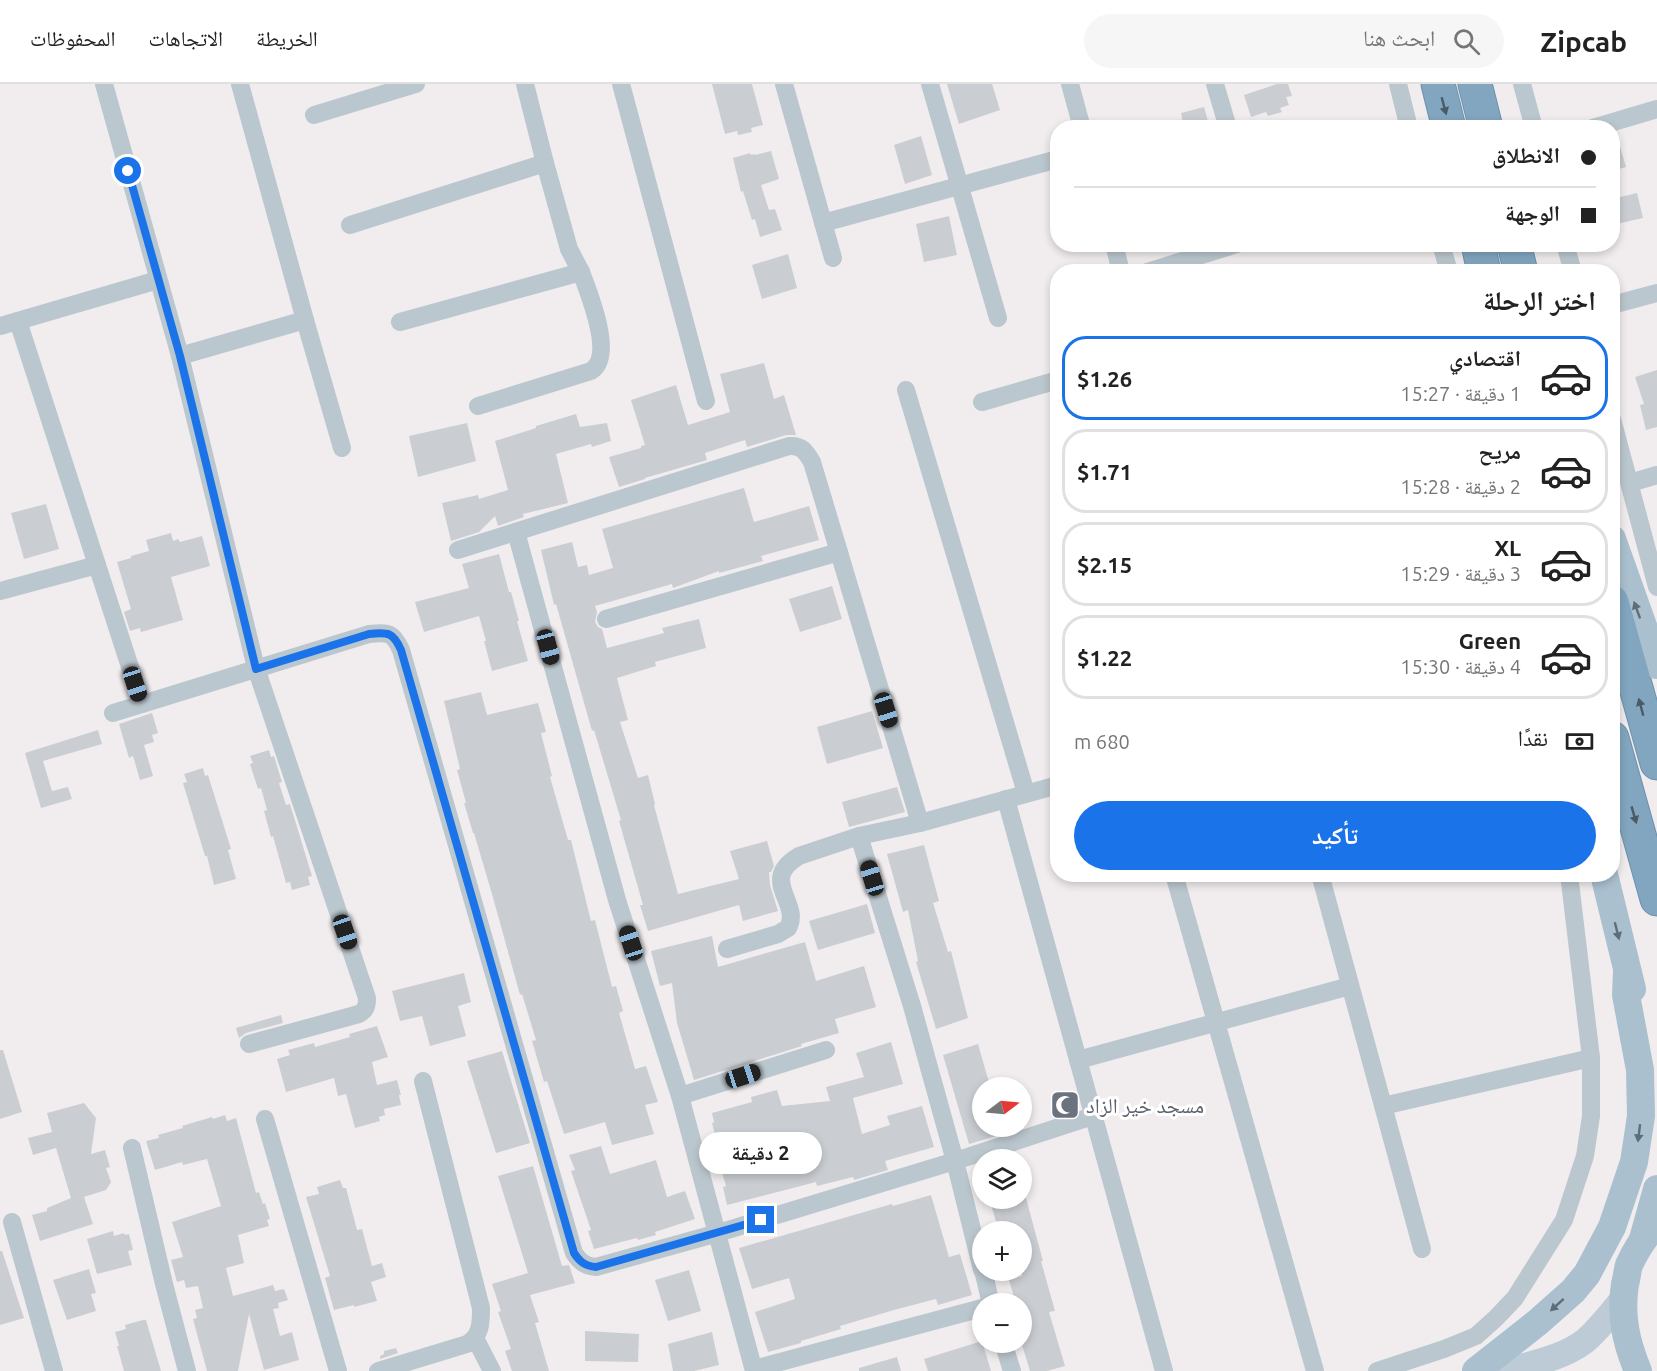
<!DOCTYPE html>
<html lang="ar">
<meta charset="utf-8">
<style>
:root{--surface:#fff;--page:#f6f6f6;--text:#222;--muted:#767676;--line:#e0e0e0;--accent:#1a73e8}
body{margin:0;font-family:Ubuntu,"Noto Naskh Arabic",sans-serif;background:var(--page);color:var(--text);direction:rtl;height:100vh;display:flex;flex-direction:column;font-size:22px;white-space:nowrap}
*{box-sizing:border-box;margin:0}
p{font-size:20px;color:var(--muted)}
.icon{flex:none;width:33px;height:33px;fill:none;stroke:currentColor;stroke-width:2;stroke-linecap:round;stroke-linejoin:round}
.map{position:relative;flex:1;overflow:hidden;direction:ltr}
.panel{position:absolute;left:1050px;top:180px;width:570px;height:618px;display:flex;flex-direction:column;background:var(--surface);border-radius:24px;box-shadow:0 3px 9px #0003;direction:rtl}
.panel>*{flex:none}
.banner{position:absolute;left:1050px;top:36px;width:570px;height:132px;border-radius:24px;box-shadow:0 3px 9px #0003;direction:rtl;display:grid;align-content:center;height:132px;padding:0 24px;background:var(--surface)}
.needle{width:39px;rotate:74deg}
.fabs{position:absolute;left:972px;top:993px;display:grid;gap:12px}
.fabs a{display:grid;place-items:center;width:60px;height:60px;border-radius:50%;background:var(--surface);box-shadow:0 3px 9px #0003;font-size:30px}
.end{position:absolute;width:27px;height:27px;margin:-14px;border:8px solid #1a73e8;background:#fff;box-shadow:0 0 0 3px #fff}
.from{border-radius:50%}
.bubble{position:absolute;height:42px;border-radius:21px;background:var(--surface);box-shadow:0 3px 9px #0003;font-size:20px;font-weight:700;line-height:42px;text-align:center;direction:rtl}
.car{position:absolute;width:18px;height:36px;margin:-18px -9px;border-radius:8px;box-shadow:0 0 4px 2px #0007;background:linear-gradient(#222 24%,#8ab4d8 0 40%,#222 0 76%,#8ab4d8 0 86%,#222 0)}
.banner b{display:flex;align-items:center;gap:21px;height:57px;font-size:22px}
.banner b+b{border-top:2px solid var(--line)}
.banner i{width:15px;height:15px;background:var(--text)}
ul{padding:0;list-style:none}
li{display:flex;align-items:center;gap:18px;height:84px;margin:0 12px 9px;padding:0 12px;border:3px solid var(--line);border-radius:24px}
li div{flex:1}
li b{display:block;font-size:22px}
li em{font-style:normal;font-weight:700}
li.active{border-color:var(--accent)}
li>.icon{width:54px;height:54px;stroke-width:1.5}
h2{padding:0 24px;font-size:27px;line-height:72px}
.pay{display:flex;align-items:center;gap:15px;height:66px;padding:0 24px;font-size:22px}
.pay p{margin-inline-start:auto}
.action{display:flex;gap:12px;margin-top:auto;padding:12px 24px}
.action a{flex:1;height:69px;border-radius:36px;background:var(--accent);color:#fff;font-size:24px;font-weight:700;line-height:69px;text-align:center}
header{display:flex;align-items:center;gap:36px;box-sizing:border-box;height:84px;padding:0 30px;background:var(--surface);border-bottom:2px solid var(--line)}
header strong{font-size:28px}
nav{display:flex;gap:33px;margin-inline-start:auto;font-size:21px}
.search{width:420px;height:54px;background:var(--page);display:flex;align-items:center;gap:15px;box-sizing:border-box;padding:0 21px;border-radius:33px;color:var(--muted);font-size:22px}
.map>svg:first-child{display:block}
</style>
<header>
<strong>Zipcab</strong>
<div class="search"><svg class="icon" aria-label="search" viewBox="0 0 24 24"><circle cx="10" cy="10" r="6"/><path d="M15 15l6 6"/></svg>ابحث هنا</div>
<nav><a>الخريطة</a><a>الاتجاهات</a><a>المحفوظات</a></nav>
</header>
<div class="map">
<svg width="1657" height="1287" viewBox="0 0 1657 1287">
<rect width="100%" height="100%" fill="#f1edee"/>
<g fill="#caced3">
<path d="M712,0H752L763,41L751,44L752,48L738,51L737,47L725,50Z"/>
<path d="M947,0H992L1000,26L959,40Z"/>
<path d="M1277,0H1288L1292,12L1286,13L1289,21L1280,24L1282,28L1268,32L1266,28L1251,33L1244,11Z"/>
<path d="M1204,23L1210,44H1184L1181,29Z"/>
<path d="M1616,49L1626,83L1612,87V50Z"/>
<path d="M921,52L932,91L905,100L894,61Z"/>
<path d="M771,67L779,95L761,101L769,126L775,125L782,146L760,153L755,135L752,136L743,107L741,108L733,74L750,69L751,71L755,70V71Z"/>
<path d="M1637,109L1643,134L1612,141V115Z"/>
<path d="M949,132L957,171L924,178L916,140Z"/>
<path d="M788,170L797,204L762,215L752,181Z"/>
<path d="M764,279L774,315L784,311L796,351H786L747,363L745,356L705,369L707,376L645,394V395L619,403L609,373L641,364V362L645,361L631,316L676,301L688,341L730,328L720,290Z"/>
<path d="M1657,286V343L1646,346L1640,321L1644,320L1635,293Z"/>
<path d="M576,330L580,343L607,339L611,357L592,363L591,360L556,370L568,419L523,430L524,433L498,442L495,432L479,448L451,457L442,419L478,411L479,415L508,406L495,357L536,344V342Z"/>
<path d="M467,339L476,377L418,393L409,352Z"/>
<path d="M744,404L754,438L809,422L819,456L761,472L763,477L719,489V487L673,504L672,500L595,522L597,528L595,538L598,543L602,545L607,564L664,549L662,544L699,535L706,564L655,578L656,582L617,594L628,636L620,638L638,694L648,691L655,720L654,721L678,810L739,795L730,767L767,757L774,782L771,788H769L770,801L778,827L743,837L739,821L648,847L640,821H643L619,737L621,736L594,646L592,647L556,520L554,521L541,466L572,458L578,483L587,481L589,491L613,484L602,445Z"/>
<path d="M46,420L59,465L24,475L11,429Z"/>
<path d="M171,449L173,457L178,455L180,458L202,452L210,482L171,493L183,536L141,548L140,544L130,547L124,528L131,525L117,478L131,474V472L149,467L146,456Z"/>
<path d="M499,470L509,508H511L519,537H517L528,577L492,587L484,557H486L479,532L424,548L415,518L469,504L462,480Z"/>
<path d="M832,502L842,535L800,548L789,515Z"/>
<path d="M481,608L487,631L538,619L546,648L541,649L552,692L550,693L568,756H571L591,837L595,836L612,903L616,902L623,927L619,929L635,985L646,982L658,1018L645,1021L654,1050L612,1061L605,1038L564,1050L547,997L544,998L532,957L536,956L522,910L520,911L492,810L474,749H473L464,719H466L457,686L460,685L444,617Z"/>
<path d="M872,627L883,664L827,680L817,643Z"/>
<path d="M152,629L158,649L152,651L154,658L144,661L153,692L140,696L133,672L129,674L119,640Z"/>
<path d="M98,646L102,660L43,677L52,707L68,703L72,715L41,724L25,669Z"/>
<path d="M269,666L271,673L274,672L282,698L279,699L286,721L290,720L312,792L308,793L310,801L292,806L290,798L286,799L273,752L271,753L264,727L267,726L261,704L258,705L250,680L253,679L250,672Z"/>
<path d="M203,684L205,692L208,691L231,765L228,766L236,795L214,801L207,772H205L183,699L187,698L184,690Z"/>
<path d="M897,703L905,728L849,743L842,718Z"/>
<path d="M924,761L939,817L933,819L948,868L951,867L968,934L936,945L916,878L918,877L908,826L903,828L887,770Z"/>
<path d="M867,820L875,849L818,866L809,837Z"/>
<path d="M712,852L718,883L805,858L816,897L864,882L876,923L835,935L839,949L801,960L802,962L694,996L677,939L672,899L660,902L651,867Z"/>
<path d="M464,889L471,918L458,922L466,952L430,962L422,932L400,937L392,907Z"/>
<path d="M281,931L283,939L246,949L239,954L236,944Z"/>
<path d="M377,942L388,973L372,978L377,1001L397,996L401,1011H399L401,1021L384,1025L385,1031L379,1033L380,1037L355,1044L346,1010L338,1012L334,994L286,1008L277,975L290,971L288,966L314,959L315,963L350,953L349,950Z"/>
<path d="M891,958L903,1000L853,1014L862,1050L890,1041L887,1032L922,1022L934,1063L885,1077L888,1086L854,1096L853,1093L817,1102L816,1098L727,1121L723,1103L726,1102L720,1082L723,1081L712,1039L714,1038L712,1029L752,1018L751,1013L777,1006L782,1022L830,1017L826,1003L864,993L856,969Z"/>
<path d="M978,960L990,1002L982,1004V1042H1001L1003,1050L969,1060L943,971Z"/>
<path d="M0,966H3L22,1028L0,1035Z"/>
<path d="M502,967L530,1059L496,1069L467,977Z"/>
<path d="M84,1019L96,1034L91,1070L105,1066L110,1083L106,1084L111,1098L106,1106L84,1113L93,1140L40,1157L32,1131L47,1127V1124L71,1114L56,1064L33,1071L28,1054L52,1048L47,1029Z"/>
<path d="M225,1031L227,1037L236,1034L256,1109L259,1108L263,1120L265,1119L270,1135L267,1136L269,1142L238,1151L244,1179L226,1184L233,1212L273,1201L275,1207L284,1205L288,1216L278,1219L279,1224L273,1225L280,1252L292,1248L299,1276L264,1286L249,1230L238,1287H207L193,1235L197,1234L195,1226L203,1224L198,1202L186,1204L184,1196L177,1198L171,1176L183,1173L172,1138L221,1122L207,1075L183,1081L182,1078L155,1086L146,1057L159,1054L158,1051L183,1044L182,1042L212,1033L213,1035Z"/>
<path d="M601,1062L610,1090L656,1076L667,1113L685,1107L695,1135L655,1148L656,1151L638,1156L637,1154L594,1165L588,1147L591,1146L571,1087L575,1086L569,1071Z"/>
<path d="M533,1082L562,1182L569,1181L575,1199L530,1211L539,1238L535,1239L549,1287H512L505,1267L511,1265L498,1228L501,1227L492,1200L528,1189L498,1092Z"/>
<path d="M340,1096L343,1104H346L357,1146L362,1145L372,1182L382,1179L386,1193L371,1198L377,1217L354,1223V1221L334,1226L325,1194L330,1192L306,1113L319,1110L317,1103Z"/>
<path d="M931,1111L949,1173L960,1170L972,1211L938,1221L936,1215L894,1226L840,1242L841,1245L801,1257V1259L768,1268L755,1228L795,1215L789,1194L752,1205L739,1164L892,1120L893,1122Z"/>
<path d="M989,1114H1026L1043,1177H1041L1055,1227L1049,1228L1065,1282L1047,1287H1030L1022,1261V1250L1026,1249L1022,1236V1220H1016L1009,1196L1022,1192V1148H999Z"/>
<path d="M113,1147L114,1152L124,1149L125,1151L129,1150L133,1166L128,1167L132,1181L97,1190L87,1155Z"/>
<path d="M0,1167H2L24,1234L0,1241Z"/>
<path d="M89,1185L96,1209L91,1210L96,1227L67,1236L53,1196Z"/>
<path d="M689,1186L701,1227L668,1237L655,1196Z"/>
<path d="M143,1236H146L161,1287H124L117,1262H119L115,1248L126,1245L125,1241Z"/>
<path d="M585,1247L639,1250L638,1278L585,1277Z"/>
<path d="M712,1248L719,1281L694,1287H673L668,1260Z"/>
<path d="M982,1257L991,1287H928L924,1275Z"/>
<path d="M396,1264L398,1269L380,1275V1272L384,1270V1267Z"/>
<path d="M897,1273L901,1287H859V1284Z"/>
</g>
<g fill="none" stroke-linecap="round" stroke-linejoin="round">
<g stroke="#6d91ac" stroke-width="35">
<g id="highway">
<path d="M1438,0L1449,44"/>
<path d="M1475,0L1486,44"/>
<path d="M1478,160L1484,188"/>
<path d="M1514,160L1521,188"/>
<path d="M1612,518L1657,679"/>
<path d="M1612,654L1657,815"/>
</g>
</g>
<g stroke="#bbc7ce" stroke-width="18">
<path d="M104,0L180,272L256,584L367,914C367,922 366,926 359,930L249,960"/>
<path d="M240,0L305,236"/>
<path d="M621,0L706,317"/>
<path d="M784,0L833,174"/>
<path d="M930,0L998,234"/>
<path d="M1070,0L1082,44"/>
<path d="M1215,0L1228,44"/>
<path d="M1398,0L1409,44"/>
<path d="M1522,0L1534,44"/>
<path d="M314,31L416,0"/>
<path d="M1593,44L1657,25"/>
<path d="M823,139L1058,75"/>
<path d="M350,141L545,79"/>
<path d="M1114,160L1121,188"/>
<path d="M1441,160L1449,188"/>
<path d="M1565,160L1573,188"/>
<path d="M1147,188L1237,160"/>
<path d="M1612,221L1657,209"/>
<path d="M18,237L142,620"/>
<path d="M400,238L581,188L569,165L545,79L525,0"/>
<path d="M0,242L158,196"/>
<path d="M180,272L305,236L342,364"/>
<path d="M906,306L1026,709"/>
<path d="M982,318L1058,296"/>
<path d="M478,322L591,287C615,273 589,209 581,188"/>
<path d="M1612,335L1657,503"/>
<path d="M1630,399L1657,391"/>
<path d="M516,448L617,816L680,1012L754,1287"/>
<path d="M458,466L789,362C802,361 806,368 812,378L920,739"/>
<path d="M0,507L97,481"/>
<path d="M606,535L839,468"/>
<path d="M113,629L369,550C388,548 393,548 401,566L574,1169C580,1178 585,1182 596,1183L718,1149L955,1077L1093,1032"/>
<path d="M1006,715L1164,1287"/>
<path d="M859,752L912,922L955,1077L982,1186"/>
<path d="M1174,790L1315,1287"/>
<path d="M1320,790L1422,1165"/>
<path d="M727,865L778,850L788,844C802,819 758,796 799,772L859,752L920,739L1058,701"/>
<path d="M1078,976L1350,902"/>
<path d="M680,1012L826,966"/>
<path d="M1383,1022L1591,974"/>
<path d="M265,1035L338,1287"/>
<path d="M132,1064L164,1200L187,1287"/>
<path d="M12,1138L54,1287"/>
<path d="M983,1186L991,1220"/>
<path d="M475,1254L492,1287"/>
<path d="M1003,1258L1012,1287"/>
<path d="M754,1285L982,1224"/>
<path d="M378,1287L467,1260C481,1252 481,1239 481,1224L423,997"/>
<path d="M1377,1287L1444,1265L1476,1252L1496,1234L1515,1214L1564,1136L1585,1072L1591,1032V974L1569,790"/>
</g>
<path stroke="#bdcbd6" stroke-width="26" d="M1507,1287C1533,1279 1563,1274 1585,1257C1599,1245 1611,1229 1623,1215"/>
<g stroke="#abc0cf" stroke-width="28">
<path d="M1612,455L1657,581"/>
<path d="M1604,790L1632,905"/>
<path d="M1643,1155L1657,1105"/>
<path d="M1476,1287L1538,1238L1573,1207L1587,1190L1612,1143L1634,1078L1641,1032L1640,986L1626,911L1627,887"/>
<path d="M1638,1287C1626,1258 1620,1232 1625,1200C1627,1194 1627,1187 1629,1181C1636,1165 1646,1151 1657,1138"/>
</g>
<use href="#highway" stroke="#82a6c0" stroke-width="33"/>
</g>
<defs><path id="oneway-solid" d="M-6-.8H1V-3.2L6.5 0L1 3.2V.8H-6Z" transform="scale(1.5)"/></defs>
<g fill="#4b5b66">
<use href="#oneway-solid" transform="translate(1444 22) rotate(75)"/>
<use href="#oneway-solid" transform="translate(1641 623) rotate(-105)"/>
<use href="#oneway-solid" transform="translate(1634 731) rotate(74)"/>
</g>
<g fill="#5e6e79">
<use href="#oneway-solid" transform="translate(1637 526) rotate(-110)"/>
<use href="#oneway-solid" transform="translate(1617 847) rotate(76)"/>
<use href="#oneway-solid" transform="translate(1639 1049) rotate(97)"/>
<use href="#oneway-solid" transform="translate(1557 1221) rotate(138)"/>
</g>
<g fill="none" stroke-linecap="round" stroke-linejoin="round">
<path stroke="#1a73e8" stroke-width="8" d="M128,87L180,272L256,585L369,550C388,548 393,548 401,566L574,1169C580,1178 585,1182 596,1183L761,1136"/>
</g>
<defs>
<g id="mosque-square" transform="scale(1.5)"><rect x="-9" y="-9" width="18" height="18" rx="4" fill="#6b7280" stroke="#fff"/><path d="M3.5-4.9A6 6 0 1 0 3.5 4.9A5 5 0 1 1 3.5-4.9Z" fill="#fff"/></g>
</defs>
<g fill-rule="evenodd">
<use href="#mosque-square" x="1065" y="1021"/>
</g>
<g text-anchor="middle" dominant-baseline="central" stroke-width="6" stroke-linejoin="round" paint-order="stroke">
<g font-size="21" fill="#5b616d" stroke="#fff" text-anchor="start">
<text x="1086" y="1021">مسجد خير الزاد</text>
</g>
</g>
</svg>
<div class="fabs">
<a><svg class="needle" viewBox="-14 -14 28 28"><path d="M0-13l5 13h-10z" fill="#e53935"/><path d="M0 13l5-13h-10z" fill="#767676"/></svg></a>
<a><svg class="icon" aria-label="layers" viewBox="0 0 24 24"><path d="M12 4l9 5-9 5-9-5zM3 14l9 5 9-5"/></svg></a>
<a>+</a>
<a>−</a>
</div>
<i class="end from" style="left:128px;top:87px"></i>
<i class="end" style="left:761px;top:1136px"></i>
<div class="bubble" style="left:699px;top:1048px;width:123px">2 دقيقة</div>
<i class="car" style="left:548px;top:563px;rotate:165deg"></i>
<i class="car" style="left:135px;top:600px;rotate:162deg"></i>
<i class="car" style="left:886px;top:626px;rotate:163deg"></i>
<i class="car" style="left:872px;top:794px;rotate:343deg"></i>
<i class="car" style="left:345px;top:848px;rotate:161deg"></i>
<i class="car" style="left:631px;top:859px;rotate:342deg"></i>
<i class="car" style="left:743px;top:992px;rotate:72deg"></i>
<div class="banner">
<b><i class="from"></i>الانطلاق</b>
<b><i></i>الوجهة</b>
</div>
<section class="panel">
<h2>اختر الرحلة</h2>
<ul>
<li class="active"><svg class="icon" aria-label="car" viewBox="0 0 24 24"><path d="M5 17H2v-5l4-1 3-4h7l3 4 3 1v5h-3M9 17h6M6 11h13"/><circle cx="7" cy="17" r="2"/><circle cx="17" cy="17" r="2"/></svg><div><b>اقتصادي</b><p>1 دقيقة · 15:27</p></div><em>$1.26</em></li>
<li><svg class="icon" aria-label="car" viewBox="0 0 24 24"><path d="M5 17H2v-5l4-1 3-4h7l3 4 3 1v5h-3M9 17h6M6 11h13"/><circle cx="7" cy="17" r="2"/><circle cx="17" cy="17" r="2"/></svg><div><b>مريح</b><p>2 دقيقة · 15:28</p></div><em>$1.71</em></li>
<li><svg class="icon" aria-label="car" viewBox="0 0 24 24"><path d="M5 17H2v-5l4-1 3-4h7l3 4 3 1v5h-3M9 17h6M6 11h13"/><circle cx="7" cy="17" r="2"/><circle cx="17" cy="17" r="2"/></svg><div><b>XL</b><p>3 دقيقة · 15:29</p></div><em>$2.15</em></li>
<li><svg class="icon" aria-label="car" viewBox="0 0 24 24"><path d="M5 17H2v-5l4-1 3-4h7l3 4 3 1v5h-3M9 17h6M6 11h13"/><circle cx="7" cy="17" r="2"/><circle cx="17" cy="17" r="2"/></svg><div><b>Green</b><p>4 دقيقة · 15:30</p></div><em>$1.22</em></li>
</ul>
<div class="pay"><svg class="icon" aria-label="cash" viewBox="0 0 24 24"><path d="M3 7h18v10H3z"/><circle cx="12" cy="12" r="2"/></svg>نقدًا<p>680 m</p></div>
<div class="action"><a>تأكيد</a></div>
</section>
</div>
